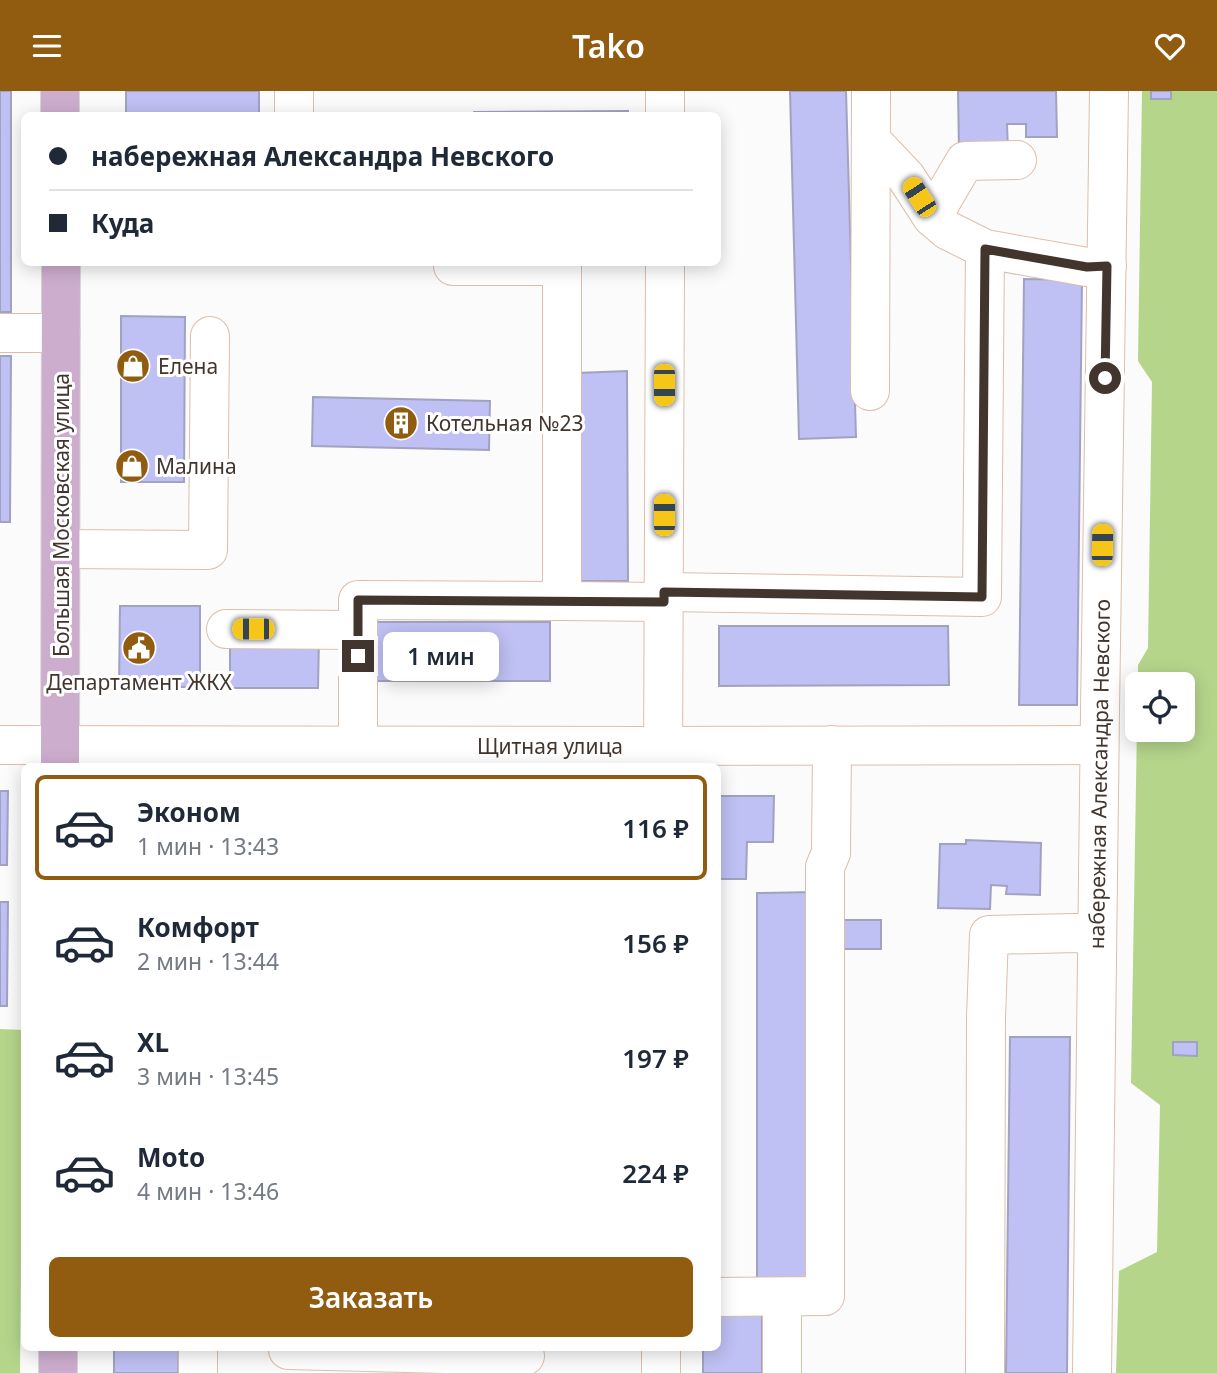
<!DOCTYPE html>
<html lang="ru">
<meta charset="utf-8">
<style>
:root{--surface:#fff;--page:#f6f6f7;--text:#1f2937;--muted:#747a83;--line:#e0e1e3;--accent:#915c10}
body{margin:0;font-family:"Noto Sans",sans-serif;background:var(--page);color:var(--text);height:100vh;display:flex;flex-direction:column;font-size:26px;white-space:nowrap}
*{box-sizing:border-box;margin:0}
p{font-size:23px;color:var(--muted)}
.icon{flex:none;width:38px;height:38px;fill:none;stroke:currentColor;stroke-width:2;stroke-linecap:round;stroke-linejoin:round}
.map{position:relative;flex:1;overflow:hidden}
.details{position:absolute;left:21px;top:672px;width:700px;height:588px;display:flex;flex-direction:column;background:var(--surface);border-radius:10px;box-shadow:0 4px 18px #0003}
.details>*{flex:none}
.top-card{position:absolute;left:21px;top:21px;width:700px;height:154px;border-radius:10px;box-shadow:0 4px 18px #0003;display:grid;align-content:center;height:154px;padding:0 28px;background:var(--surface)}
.controls{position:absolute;left:1125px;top:581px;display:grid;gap:14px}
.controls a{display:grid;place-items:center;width:70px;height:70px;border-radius:10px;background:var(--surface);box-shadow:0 4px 18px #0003;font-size:35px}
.end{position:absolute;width:32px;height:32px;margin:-16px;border:9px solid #42352d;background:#fff;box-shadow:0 0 0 4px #fff}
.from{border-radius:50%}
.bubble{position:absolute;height:49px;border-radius:10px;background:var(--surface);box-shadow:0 4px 18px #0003;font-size:23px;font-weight:600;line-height:49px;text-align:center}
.car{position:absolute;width:21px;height:42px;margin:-21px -10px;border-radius:9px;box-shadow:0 0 5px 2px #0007;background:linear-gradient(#f5c518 24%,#345 0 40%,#f5c518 0 76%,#345 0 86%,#f5c518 0)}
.top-card b{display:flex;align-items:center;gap:24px;height:66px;font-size:26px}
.top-card b+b{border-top:2px solid var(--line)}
.top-card i{width:18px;height:18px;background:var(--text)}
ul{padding:12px 0 0;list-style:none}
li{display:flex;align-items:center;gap:21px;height:105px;margin:0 14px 10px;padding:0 14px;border:4px solid transparent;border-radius:10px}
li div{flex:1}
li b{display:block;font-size:26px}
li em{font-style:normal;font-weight:600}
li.current{border-color:var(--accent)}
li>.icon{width:63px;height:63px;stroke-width:1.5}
.button{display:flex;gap:14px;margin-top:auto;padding:14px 28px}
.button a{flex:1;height:80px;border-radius:10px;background:var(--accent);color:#fff;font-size:28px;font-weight:600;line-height:80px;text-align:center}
header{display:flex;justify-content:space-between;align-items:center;height:91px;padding:0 28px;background:var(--accent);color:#fff;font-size:32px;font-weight:600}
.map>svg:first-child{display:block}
</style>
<header><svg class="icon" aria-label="menu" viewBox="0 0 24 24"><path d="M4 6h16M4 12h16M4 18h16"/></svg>Tako<svg class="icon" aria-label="heart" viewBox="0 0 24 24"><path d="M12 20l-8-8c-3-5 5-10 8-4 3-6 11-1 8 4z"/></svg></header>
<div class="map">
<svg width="1217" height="1282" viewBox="0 0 1217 1282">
<rect width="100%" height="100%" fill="#fbfbfb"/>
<g fill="#b5d58b" fill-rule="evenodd">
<path d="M1142,0H1217V1282H1116L1119,1180L1157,1161L1160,1014L1131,992L1138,574L1148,557L1152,291L1138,270ZM1138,593H1183V639H1138Z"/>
<path d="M0,938L23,939L20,1282H0Z"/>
</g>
<g fill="#bfc0f3" stroke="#a1a2c1" stroke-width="2">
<rect x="0" y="0" width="11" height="221"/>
<rect x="126" y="0" width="133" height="24"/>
<path d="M790,0H846L856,346L799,348Z"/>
<path d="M958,0H1056L1057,46H1026V33H1007L1008,59L959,60Z"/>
<rect x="1151" y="0" width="20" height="8"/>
<path d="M628,20V24H473L474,21Z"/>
<path d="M1024,188L1082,189L1077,614H1019Z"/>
<path d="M121,225L185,226L184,391H121Z"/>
<path d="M0,265H11L10,431H0Z"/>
<path d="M627,280L628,490H579L577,282Z"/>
<path d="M313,306L490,310L489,359L312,355Z"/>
<path d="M120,515H200V596H119Z"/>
<rect x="374" y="531" width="176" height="59"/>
<path d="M719,535H948L949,594L719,595Z"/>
<path d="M230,547H319L318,597H230Z"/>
<path d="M0,700H8L7,774H0Z"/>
<path d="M718,705H774L773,751H747L746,788H718Z"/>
<path d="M966,749L1041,752L1040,804L1006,803L1007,795L991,794L990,818L938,817L940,753H966Z"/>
<path d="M815,801V1200H757V802Z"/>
<path d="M0,811H8L7,915H0Z"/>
<rect x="843" y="829" width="38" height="29"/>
<path d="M1010,946H1070L1067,1282H1006Z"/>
<path d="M1173,951H1197V965L1173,964Z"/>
<path d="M718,1224H762V1282H703V1256H718Z"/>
<path d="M114,1256H179L178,1282H114Z"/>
</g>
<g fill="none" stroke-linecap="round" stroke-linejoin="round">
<g stroke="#ddbeaa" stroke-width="40">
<g id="minor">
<path d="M294,24V0"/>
<path d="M665,24V0"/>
<path d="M932,126L965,70L1017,69"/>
<path d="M985,158L1087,176L1107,175"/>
<path d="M453,172V175H562"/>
<path d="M562,172V510L664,511"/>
<path d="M0,242H61"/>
<path d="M870,300L871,0"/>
<path d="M61,458L208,459L210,245"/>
<path d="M664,501L982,506L985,158L947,139L932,126L906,86L871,49"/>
<path d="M226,538L358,539"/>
<path d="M0,654L639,655L1099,654"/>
<path d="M358,655V509L562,510"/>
<path d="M663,676L665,172"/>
<path d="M718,1206L825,1205V776L831,762L832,654"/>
<path d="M782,1206V1282"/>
<path d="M288,1259L525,1265"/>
<path d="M198,1282V1256"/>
<path d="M661,1282V1256"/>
<path d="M985,1282L986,927L989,844L1075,842L1097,844"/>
<path d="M1092,1282L1100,621L1109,0"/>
</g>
</g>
<g stroke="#d9d7d5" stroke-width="40">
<g id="major">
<path d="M60,0V24"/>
<path d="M60,676L61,172"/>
<path d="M58,1282V1256"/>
</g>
</g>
<use href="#minor" stroke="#fff" stroke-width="38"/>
<use href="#major" stroke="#cdadce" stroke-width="38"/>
</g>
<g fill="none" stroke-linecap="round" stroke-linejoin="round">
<path stroke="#42352d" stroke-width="9" d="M358,565V509L664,511V501L982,506L985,158L1087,176L1107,175L1105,287"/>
</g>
<defs>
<g id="shop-disc" transform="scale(1.75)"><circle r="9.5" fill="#915c10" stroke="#fff"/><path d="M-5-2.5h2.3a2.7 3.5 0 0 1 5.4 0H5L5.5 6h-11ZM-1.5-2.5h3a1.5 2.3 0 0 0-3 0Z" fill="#fff"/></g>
<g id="building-disc" transform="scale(1.75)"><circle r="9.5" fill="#915c10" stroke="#fff"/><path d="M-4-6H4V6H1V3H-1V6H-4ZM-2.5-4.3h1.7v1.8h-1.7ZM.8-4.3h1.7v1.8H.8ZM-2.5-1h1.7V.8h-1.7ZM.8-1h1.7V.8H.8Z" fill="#fff"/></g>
<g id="civic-disc" transform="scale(1.75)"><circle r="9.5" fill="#915c10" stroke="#fff"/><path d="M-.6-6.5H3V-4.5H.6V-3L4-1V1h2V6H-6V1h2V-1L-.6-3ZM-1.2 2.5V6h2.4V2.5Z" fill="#fff"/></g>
</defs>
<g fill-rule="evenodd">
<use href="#shop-disc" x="133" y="275"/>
<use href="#building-disc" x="401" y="332"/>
<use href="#shop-disc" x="132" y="375"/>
<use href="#civic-disc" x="139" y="557"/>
</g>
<g text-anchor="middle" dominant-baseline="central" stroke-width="6" stroke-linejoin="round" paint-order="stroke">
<g font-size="21" fill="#42352d" stroke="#fff" text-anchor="start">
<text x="158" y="275">Елена</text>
<text x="426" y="332">Котельная №23</text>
<text x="156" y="375">Малина</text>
<text x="139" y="591" text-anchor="middle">Департамент ЖКХ</text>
</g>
<g font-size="21" fill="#42352d" stroke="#fff">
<text transform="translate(61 424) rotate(-90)">Большая Московская улица</text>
<text x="550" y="655">Щитная улица</text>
<text transform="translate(1099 683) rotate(-89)">набережная Александра Невского</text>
</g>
</g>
</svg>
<div class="controls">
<a><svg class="icon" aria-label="locate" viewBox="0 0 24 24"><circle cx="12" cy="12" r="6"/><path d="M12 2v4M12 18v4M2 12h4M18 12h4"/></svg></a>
</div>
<i class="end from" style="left:1105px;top:287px"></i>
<i class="end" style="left:358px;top:565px"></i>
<div class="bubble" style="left:383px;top:541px;width:116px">1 мин</div>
<i class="car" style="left:919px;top:106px;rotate:327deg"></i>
<i class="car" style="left:664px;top:294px;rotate:180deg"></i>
<i class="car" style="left:664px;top:424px;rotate:0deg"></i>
<i class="car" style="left:1102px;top:454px;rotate:1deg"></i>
<i class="car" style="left:253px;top:538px;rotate:270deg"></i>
<div class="top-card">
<b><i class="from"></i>набережная Александра Невского</b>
<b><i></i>Куда</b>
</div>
<section class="details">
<ul>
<li class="current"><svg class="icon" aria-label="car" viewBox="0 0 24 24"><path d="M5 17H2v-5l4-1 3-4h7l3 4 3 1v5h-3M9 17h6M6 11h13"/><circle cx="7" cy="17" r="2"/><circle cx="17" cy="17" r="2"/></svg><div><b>Эконом</b><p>1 мин · 13:43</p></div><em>116 ₽</em></li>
<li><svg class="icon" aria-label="car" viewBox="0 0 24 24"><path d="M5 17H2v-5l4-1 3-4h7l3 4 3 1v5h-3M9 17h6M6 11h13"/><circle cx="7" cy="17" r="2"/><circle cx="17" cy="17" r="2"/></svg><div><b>Комфорт</b><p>2 мин · 13:44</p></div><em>156 ₽</em></li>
<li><svg class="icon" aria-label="car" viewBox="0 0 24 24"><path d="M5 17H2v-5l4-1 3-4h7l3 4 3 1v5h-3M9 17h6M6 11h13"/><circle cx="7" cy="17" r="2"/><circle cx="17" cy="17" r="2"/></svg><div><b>XL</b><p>3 мин · 13:45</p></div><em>197 ₽</em></li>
<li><svg class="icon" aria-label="car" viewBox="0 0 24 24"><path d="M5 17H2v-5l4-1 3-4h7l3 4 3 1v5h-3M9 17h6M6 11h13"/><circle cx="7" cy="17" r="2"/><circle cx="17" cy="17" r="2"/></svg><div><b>Moto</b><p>4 мин · 13:46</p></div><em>224 ₽</em></li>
</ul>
<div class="button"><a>Заказать</a></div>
</section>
</div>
